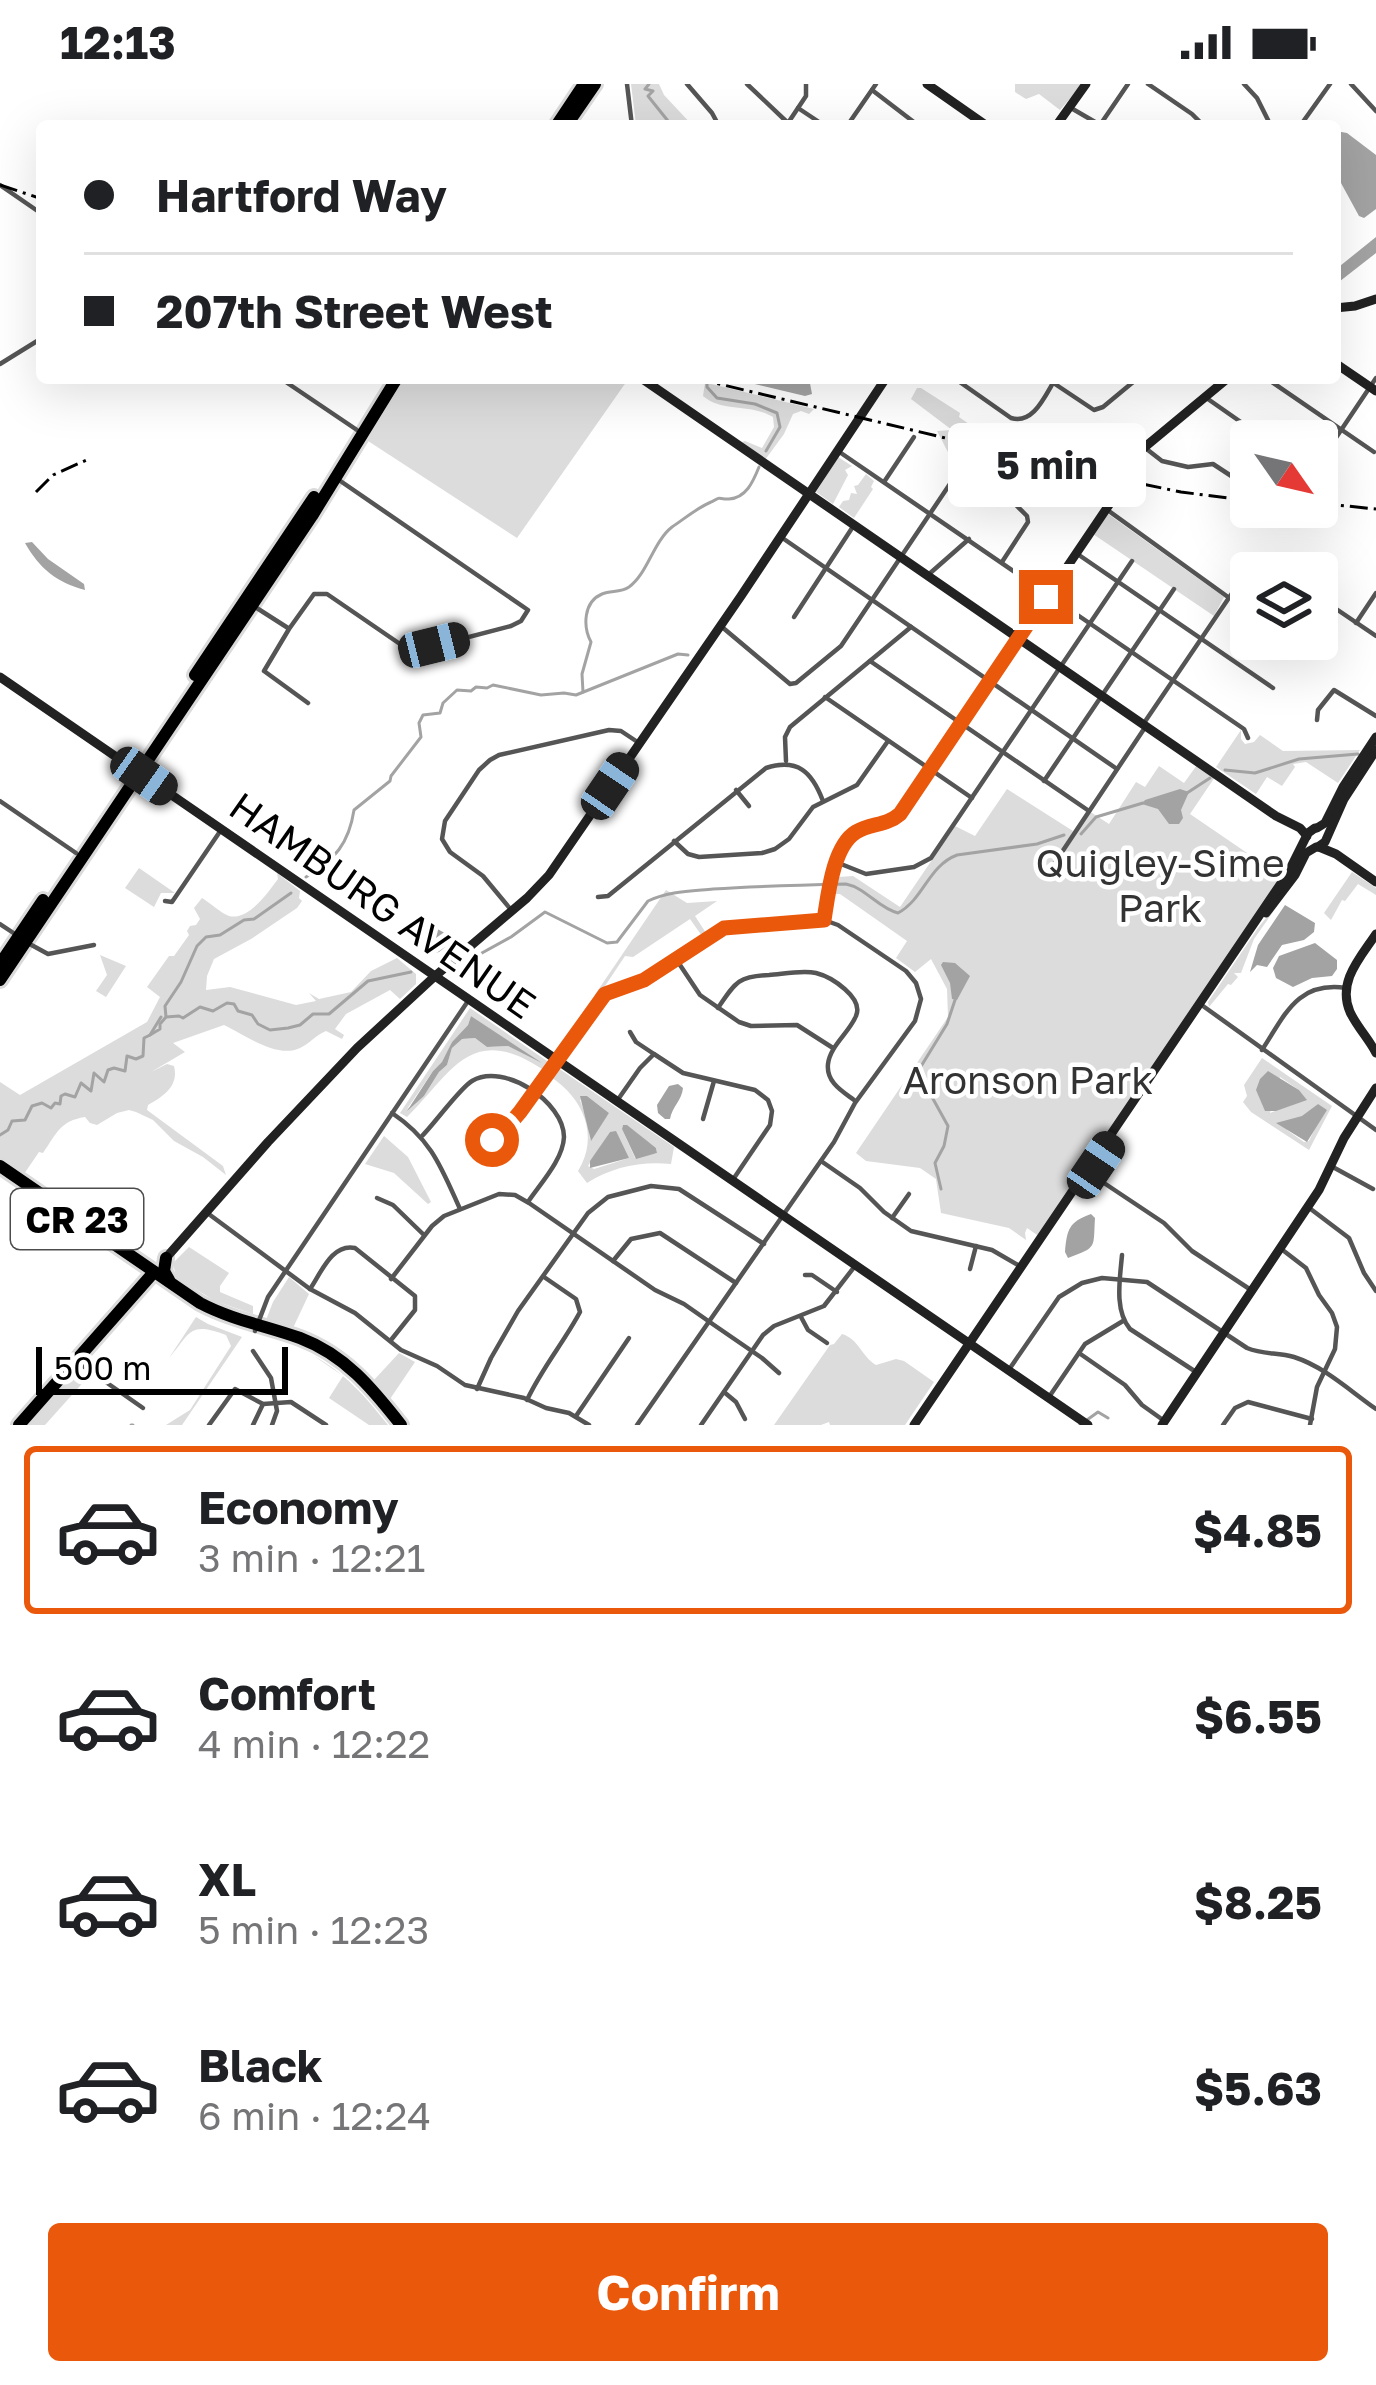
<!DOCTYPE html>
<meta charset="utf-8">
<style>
:root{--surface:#fff;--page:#f2f2f2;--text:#202124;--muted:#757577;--line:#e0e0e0;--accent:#ea580c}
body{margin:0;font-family:"Golos Text",sans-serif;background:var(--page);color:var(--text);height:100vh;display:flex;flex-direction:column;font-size:45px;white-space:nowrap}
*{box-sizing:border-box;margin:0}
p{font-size:39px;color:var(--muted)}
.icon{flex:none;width:66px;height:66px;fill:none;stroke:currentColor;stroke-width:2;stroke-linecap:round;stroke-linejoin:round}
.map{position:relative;height:1341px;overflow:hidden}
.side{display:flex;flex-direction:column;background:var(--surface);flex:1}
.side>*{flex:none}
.top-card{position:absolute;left:36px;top:36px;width:1305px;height:264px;border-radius:12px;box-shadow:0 12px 48px #0002;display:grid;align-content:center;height:264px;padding:0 48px;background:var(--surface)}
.needle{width:78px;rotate:124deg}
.controls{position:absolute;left:1230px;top:336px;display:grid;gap:24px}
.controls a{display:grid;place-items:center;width:108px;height:108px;border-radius:12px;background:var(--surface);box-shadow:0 12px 48px #0002;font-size:60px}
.scale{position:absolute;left:36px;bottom:30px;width:252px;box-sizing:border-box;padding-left:12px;border:6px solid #000;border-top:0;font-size:33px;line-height:42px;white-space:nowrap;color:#000;-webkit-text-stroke:9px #fff;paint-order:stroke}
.end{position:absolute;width:54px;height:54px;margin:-27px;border:15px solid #ea580c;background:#fff;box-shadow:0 0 0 6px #fff}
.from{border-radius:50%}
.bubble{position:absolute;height:84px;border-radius:12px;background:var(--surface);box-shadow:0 12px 48px #0002;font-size:39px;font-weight:700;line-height:84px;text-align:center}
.car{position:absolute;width:36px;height:72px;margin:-36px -18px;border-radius:15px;box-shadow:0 0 9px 3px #0007;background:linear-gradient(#222 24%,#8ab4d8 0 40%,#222 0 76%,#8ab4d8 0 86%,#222 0)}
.top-card b{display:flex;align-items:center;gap:42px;height:114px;font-size:45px}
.top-card b+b{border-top:3px solid var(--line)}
.top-card i{width:30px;height:30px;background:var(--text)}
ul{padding:21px 0 0;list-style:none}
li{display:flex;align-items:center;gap:36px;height:168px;margin:0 24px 18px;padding:0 24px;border:6px solid transparent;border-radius:12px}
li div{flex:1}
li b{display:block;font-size:45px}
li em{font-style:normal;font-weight:700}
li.on{border-color:var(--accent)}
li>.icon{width:108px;height:108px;stroke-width:1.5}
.cta{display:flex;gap:24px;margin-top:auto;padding:24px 48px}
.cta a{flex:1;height:138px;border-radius:12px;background:var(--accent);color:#fff;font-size:48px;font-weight:700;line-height:138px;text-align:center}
.status{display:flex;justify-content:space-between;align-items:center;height:84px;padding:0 60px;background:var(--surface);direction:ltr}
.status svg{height:33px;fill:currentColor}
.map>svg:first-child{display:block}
</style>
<div class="status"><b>12:13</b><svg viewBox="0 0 49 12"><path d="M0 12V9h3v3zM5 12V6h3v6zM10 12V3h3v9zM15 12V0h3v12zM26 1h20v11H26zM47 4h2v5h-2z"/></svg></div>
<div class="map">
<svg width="1376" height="1341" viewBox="0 0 1376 1341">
<rect width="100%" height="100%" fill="#fff"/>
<g fill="#dcdcdc" fill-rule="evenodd">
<path d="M631,0H659L664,11L693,42L636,41Z"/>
<path d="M1015,0H1080L1081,2L1060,26L1039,10L1026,15L1015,8Z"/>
<path d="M402,294H629L517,454L365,355Z"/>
<path d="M705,299H707L814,325L809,330L801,327L793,330L784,350L765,376L742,358L745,357L762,364L774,343L773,333C750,319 723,329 703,312Z"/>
<path d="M917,304H921L960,329L959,333L989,354L1013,363L1016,366L1002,380L977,373L951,374L937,347L952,346L911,315Z"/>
<path d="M838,373L852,382L845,386L848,391L833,420L816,408Z"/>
<path d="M866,390L874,397L871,403L873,405L854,434L839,423L843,417L849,416L851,409L857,410L854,402L858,401Z"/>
<path d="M1108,430L1224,513L1214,532L1093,450Z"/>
<path d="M1241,646V655L1245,660L1254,658L1260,651L1283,667L1360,666L1338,699L1306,678L1293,680L1295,683L1282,702L1267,693L1256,710L1216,683Z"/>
<path d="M1197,681L1215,693L1190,730L1285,795L1043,1155L1027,1144L1025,1149L1026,1156L1009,1144L941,1129L936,1095L920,1084L866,1077L856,1069L948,933L947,905L931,875L915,888L896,874L907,857L840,810H833L838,793L853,792L900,823L955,742L975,752L1007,705L1073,747L1061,770L1089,727L1109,740L1136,698L1145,703L1159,682L1184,699Z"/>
<path d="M139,784L175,809H161L154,823L125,804Z"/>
<path d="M1352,788L1376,804V811L1358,800L1345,817L1342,816L1331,836L1324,829Z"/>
<path d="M277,789L300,807L299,814L302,817L297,824L251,855L214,875L207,892L206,906L230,903L296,921L316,917L309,909L319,915L351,908L371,887L397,874L416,890V900L400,915L390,906L346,930L335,945L344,951L342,955L326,947C316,951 309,960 300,964C277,975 245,951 224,941L173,959L185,968L151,988L167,980L174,982C179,1002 164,1012 148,1021L147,1026L223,1082L226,1091L203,1073L174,1057L153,1036L136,1028L129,1026L117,1029L97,1041L90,1039L85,1033C60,1037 57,1049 43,1069L39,1068L24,1090L0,1073V998L20,1011L147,938L160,913L147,903L169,872H174L189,851L187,847L190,842L196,841L200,835L194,824L202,814C210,819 221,829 229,832C249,837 269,807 278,795Z"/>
<path d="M1292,801L1254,855L1241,889H1234L1238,893L1231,901L1228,900L1209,923L1208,918L1258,844Z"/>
<path d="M666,806L687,819L717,817L695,832L706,849L702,852L690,835L633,873L625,872L603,905L594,912Z"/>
<path d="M100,871L126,882L106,913L96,907L107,891Z"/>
<path d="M470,924L550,979L545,987C471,937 453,987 407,1033L400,1029ZM471,932L531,972L508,962L487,963L475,954L461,955L452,964L447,981L439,988L424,1012L407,1025L433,987L443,978L452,958L468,941Z"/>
<path d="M1262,974L1332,1022L1309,1066L1251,1028L1243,1018L1247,1012L1244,1001ZM1280,993L1299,1006L1306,1015L1270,1029ZM1318,1020V1038L1309,1057L1304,1058L1287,1046Z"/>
<path d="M558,984L674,1063L671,1080C641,1077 612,1083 587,1099L578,1087C600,1052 583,1014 551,993ZM587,1012L609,1029L590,1056L588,1038L580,1016ZM623,1041L656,1064L657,1069L635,1074L622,1045ZM610,1048L629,1074L594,1085L588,1082Z"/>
<path d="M384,1052L408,1073L431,1118L428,1120L394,1089L365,1080Z"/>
<path d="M189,1163L229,1189L220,1202V1208L253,1222V1230L215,1217L176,1193L173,1179Z"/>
<path d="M289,1193L309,1210L293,1244L266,1236L273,1218Z"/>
<path d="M196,1233L208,1240L242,1253L182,1341H166L190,1326L231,1262L226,1251C188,1237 191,1249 169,1274Z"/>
<path d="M842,1250C859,1255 861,1272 876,1281L896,1275L904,1277L934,1298L905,1341H830L829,1338L821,1341H774L830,1261L834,1260Z"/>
<path d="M399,1269L415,1278L390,1315L374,1296Z"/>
<path d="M314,1272C345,1289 366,1313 388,1341H369L329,1314L343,1292Z"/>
<path d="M76,1285L88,1293L45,1341H24Z"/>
</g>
<g fill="#a3a3a3">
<path d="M1336,47L1347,49L1376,71V125L1364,134L1359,132L1335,88Z"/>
<path d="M1376,153V169L1335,201V186Z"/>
<path d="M730,294H809L812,310L805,312Z"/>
<path d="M1063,342L1096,346L1098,350L1093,364L1077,376L1041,371L1036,366L1037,360L1057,343Z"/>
<path d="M32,458L48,475L84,500L85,506C56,498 40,485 25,459Z"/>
<path d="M1180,705L1189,708L1181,726L1183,734L1179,740H1169L1158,725L1142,720L1145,716Z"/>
<path d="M1285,821L1315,839L1314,848L1304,856L1282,861L1267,883L1257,881L1250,888L1258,861Z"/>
<path d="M432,842L452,853L453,857L439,868L427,871L419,862Z"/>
<path d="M1315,859L1337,876V885L1332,892L1312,894L1293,903L1276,894L1273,884L1279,872Z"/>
<path d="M943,878L955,879L970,892L957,916L952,915L950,899L941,881Z"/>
<path d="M471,932L542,979L508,962L487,963L475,954L462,955L452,964L447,981L439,988L424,1012L407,1027L433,987L442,978L452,958L468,941Z"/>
<path d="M1268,987L1299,1006L1307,1016L1276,1027H1265L1256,1006L1260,995Z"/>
<path d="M678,1000L683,1004C682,1016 672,1023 670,1035H665L658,1029L657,1021L669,1002Z"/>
<path d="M580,1012H587L609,1029L591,1057Z"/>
<path d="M1318,1020L1327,1026L1307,1058L1276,1039L1302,1032Z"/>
<path d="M623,1041H627L656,1064L657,1069L636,1075L622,1045Z"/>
<path d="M616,1047L629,1074L590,1084V1077L610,1048Z"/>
<path d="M1091,1130L1095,1134C1093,1164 1098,1163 1068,1174L1065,1168C1067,1145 1069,1138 1091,1130Z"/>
</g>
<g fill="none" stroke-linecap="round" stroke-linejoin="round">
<g stroke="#a3a3a3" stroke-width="3">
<path d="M649,0L645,5L653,7L648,12L672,42"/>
<path d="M707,294V303L717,314L755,320L777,329L780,343L766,367"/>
<path d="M583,608L582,590L591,558C583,543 583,518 602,510C611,506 620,509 629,503C648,489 653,458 672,443C684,435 697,424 711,418C723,412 716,415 729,415C746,414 753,398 759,383"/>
<path d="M1225,686L1255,689L1299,675L1358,670"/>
<path d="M1187,709L1210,694"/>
<path d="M1081,750L1096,733L1143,719"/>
<path d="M306,793C335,776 349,759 354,726L390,697L391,692L421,653L419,639L423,631L440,629L443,619L457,606L471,607L476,603L487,604L493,601L541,611L564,609L576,611L678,570L688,571"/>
<path d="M471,875L511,853L545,828L607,859L617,858L648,817C668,807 692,807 713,805C758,802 802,801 846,800C866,804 878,824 898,829C924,815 928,782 957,771L1037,760L1064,751"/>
<path d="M166,933L179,932L183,934L200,923L213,927L227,919L234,920L238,927L252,931L258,940L270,946L288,944L300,941L313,930H329L368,897L411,888"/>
<path d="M150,951L160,945V940L166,933L165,922L181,898L197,862L206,853L220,851L244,836L254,835L291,809"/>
<path d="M0,1051L8,1046L12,1037L25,1036L32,1022L42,1019L51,1024L55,1019L60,1020L61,1012L65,1010L75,1013L81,999L91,1007L94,989L104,998L108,986L114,984L125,987L127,972L136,975L143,972L144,954L150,951L161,933"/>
<path d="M941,1105L935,1079L944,1062L948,1042L927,1004L920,984L947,940L955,916"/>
<path d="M131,1341H133"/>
<path d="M1080,1341L1098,1328L1108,1334"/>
</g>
<g stroke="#dbdbdb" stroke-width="18">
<g id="primary">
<path d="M556,42L584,0"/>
<path d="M566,42L595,0"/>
<path d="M195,591L314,413"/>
<path d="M0,880L43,816"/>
<path d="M0,896L312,432L397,294"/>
<path d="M0,1082L200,1219C232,1236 267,1242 300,1254C345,1271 372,1304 401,1341"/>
<path d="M166,1174L164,1187L169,1196"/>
<path d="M19,1341L154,1188"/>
</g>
</g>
<g stroke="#555" stroke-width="4.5">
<path d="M627,0L632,42"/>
<path d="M687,0L712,29L719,42"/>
<path d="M747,0L788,39"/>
<path d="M1148,0L1192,30L1204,42"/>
<path d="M1244,0L1257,14L1271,42"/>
<path d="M1351,0L1376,27"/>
<path d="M872,6L919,42"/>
<path d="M798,24L825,42"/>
<path d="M1071,24L1102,42"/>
<path d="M1100,41L1128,0"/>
<path d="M786,42L806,12V0"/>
<path d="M847,42L876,0"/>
<path d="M1300,42L1330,0"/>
<path d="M0,101L42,130"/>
<path d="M0,280L42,254"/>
<path d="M280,294L357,346"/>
<path d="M954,294L1011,334C1034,341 1045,311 1056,294"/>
<path d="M1046,294L1094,326L1103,323L1138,294"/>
<path d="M1266,294L1374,368"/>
<path d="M1205,313L1268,357"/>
<path d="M1144,363L1162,377L1188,383L1213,380L1245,401"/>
<path d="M838,367L1244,645L1248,654"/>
<path d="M1317,382L1376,294"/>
<path d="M884,398L914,353"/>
<path d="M1106,425L1228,513"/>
<path d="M781,453L1117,685"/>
<path d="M1076,469L1273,604"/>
<path d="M1002,478L1028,438L1027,432L1016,421"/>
<path d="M928,491L969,455"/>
<path d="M1317,512L1376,552"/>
<path d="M252,521L288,544"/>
<path d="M794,533L854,441"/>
<path d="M1356,539L1376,509"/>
<path d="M722,543L790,600L796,599L841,562L960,385"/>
<path d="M870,577L1089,727"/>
<path d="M825,613L972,714"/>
<path d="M308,619L264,587L289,545L314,510H327L400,560L411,571L419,566L511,542L521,537L528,526L336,394"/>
<path d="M1317,636L1318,626L1334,606L1376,632"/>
<path d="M1144,639L1258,471L1284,489"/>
<path d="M786,677L785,653L790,643L911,543"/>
<path d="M1044,697L1174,505"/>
<path d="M736,706L749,722"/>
<path d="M0,717L76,769"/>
<path d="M674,757L688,770L699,773L762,769L775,765L789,755L813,723L857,701L888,657"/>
<path d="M836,778L866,790L914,783L931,774L1132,477"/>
<path d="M1050,786L1146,642"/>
<path d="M598,813L608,812L766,684C798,674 812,688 823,717"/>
<path d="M165,817L172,818L221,746"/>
<path d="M512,827L483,792L450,768L442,755L445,737L479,686L490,676L499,671L609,646L621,647L639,659"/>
<path d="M824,836C828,811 833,762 856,748C871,739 886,742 900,730L1017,557"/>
<path d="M0,840L18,852"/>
<path d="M26,858L48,870L94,861"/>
<path d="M676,875L700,911L739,938L751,942L797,941L833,964"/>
<path d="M1203,922L1376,1046"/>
<path d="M718,924C735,899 738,892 769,891C783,890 802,886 816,889C832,893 864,914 856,932C849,949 830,962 828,980C826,998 842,1007 854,1016"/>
<path d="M630,948L636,958L654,970"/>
<path d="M1262,966C1285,931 1297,897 1346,904"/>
<path d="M619,1014L640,984L654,970L683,989L755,1006L768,1016L772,1027L770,1041L732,1097"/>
<path d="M392,1029C432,1056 441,1083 460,1125"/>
<path d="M703,1035L714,997"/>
<path d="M422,1052C435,1039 460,1004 472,997C504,978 564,1018 564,1053C563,1076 540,1100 528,1118"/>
<path d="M490,1057L508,1043L537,1006L597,917L608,908L647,894L726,843L824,836L838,841L906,887L916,899L921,915L915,937L855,1019L834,1058L637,1341"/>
<path d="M821,1077L860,1104L884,1128L911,1147L992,1166L1018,1181"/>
<path d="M1331,1082L1373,1105"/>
<path d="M1086,1087L1164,1139L1192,1167L1251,1206"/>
<path d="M377,1114L393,1121L424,1151"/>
<path d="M1308,1123L1349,1154L1364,1189L1376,1207"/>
<path d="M206,1128L310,1205L355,1229L401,1266L437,1282L465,1301L524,1314L546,1324L569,1329L589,1341"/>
<path d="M892,1134L909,1110"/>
<path d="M1280,1164L1306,1184L1319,1211L1332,1229L1337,1243L1335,1265L1317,1303L1310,1341"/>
<path d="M1122,1171C1120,1195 1114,1226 1130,1245L1196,1288"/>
<path d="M613,1177L631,1155L660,1149L736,1199"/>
<path d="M970,1185L976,1162"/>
<path d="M805,1191H812L837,1208"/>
<path d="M391,1195L432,1142L444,1132L499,1110L515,1111L529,1119L655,1206L684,1220L714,1241L762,1274L779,1289"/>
<path d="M310,1205C321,1189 332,1159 355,1164L415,1212V1226L391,1256"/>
<path d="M801,1233L808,1246L827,1259"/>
<path d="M255,1247L268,1213L468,917"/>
<path d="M253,1267L271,1294L277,1327L272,1341"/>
<path d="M1079,1269L1125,1301L1142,1321L1163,1336"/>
<path d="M80,1280L143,1324"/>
<path d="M1008,1287L1059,1213L1082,1199L1102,1194L1147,1198L1247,1264C1263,1271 1278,1268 1294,1273C1325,1283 1350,1307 1376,1325"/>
<path d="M477,1305L491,1274L518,1227L588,1129L608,1113L651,1102L679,1105L764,1160"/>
<path d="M724,1308L736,1318L745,1335"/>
<path d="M1049,1313L1085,1260L1123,1237"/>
<path d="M527,1316C542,1284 564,1258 580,1228L576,1215L544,1193"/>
<path d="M576,1332L629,1254"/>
<path d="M209,1341L235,1305L263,1320L291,1318L326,1341"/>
<path d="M253,1341L263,1320"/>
<path d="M701,1341L763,1251L774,1242L824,1222L855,1182"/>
<path d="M1223,1341L1235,1324L1248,1318L1312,1335"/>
</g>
<g stroke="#222" stroke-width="9">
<path d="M927,0L987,42"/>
<path d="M1056,42L1086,0"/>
<path d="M1335,224L1355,222L1376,215"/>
<path d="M1335,279L1376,307"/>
<path d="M641,294L1276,732L1300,744L1307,752"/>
<path d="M1019,554L1113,415L1128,377L1228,294"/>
<path d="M0,593L1088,1341"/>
<path d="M1317,744L1325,739L1343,703L1376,653"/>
<path d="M1318,763L1325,758L1344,715L1376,666"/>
<path d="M1319,763L1336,770L1376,798"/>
<path d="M1266,829L1295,791L1306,769L1316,763"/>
<path d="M1376,850C1360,874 1337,898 1350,928C1357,943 1369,955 1376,969"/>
<path d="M165,1175L268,1058L357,964L434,893L527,814L549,791L741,512L886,294"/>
<path d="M914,1341L1288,789L1308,749L1315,744"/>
<path d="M1162,1341L1319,1106L1344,1054L1376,1004"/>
</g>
<use href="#primary" stroke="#000" stroke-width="12"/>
<g stroke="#000" stroke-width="3" stroke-dasharray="18 6 3 6" stroke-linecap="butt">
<path d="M0,101L42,115"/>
<path d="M694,294L1109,393L1181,408L1251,417"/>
<path d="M36,408L53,391L91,374"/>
<path d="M1317,419L1376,425"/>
</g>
</g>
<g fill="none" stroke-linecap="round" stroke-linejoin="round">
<path stroke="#ea580c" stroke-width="15" d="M492,1056L502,1049L520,1028L605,910L644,896L724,844L824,836C828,811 833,762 856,748C871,739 886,742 900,730L1046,513"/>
</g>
<g text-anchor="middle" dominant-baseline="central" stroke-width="9" stroke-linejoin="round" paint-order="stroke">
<rect fill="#fff" stroke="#4c4c4c" stroke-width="3" x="11" y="1105" width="132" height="60" rx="9"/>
<g font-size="36" font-weight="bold" fill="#000">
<text x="77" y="1135">CR 23</text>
</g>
<g font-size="39" fill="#333" stroke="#fff">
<text x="1160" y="778">Quigley-Sime<tspan x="1160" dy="45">Park</tspan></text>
<text x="1028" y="995">Aronson Park</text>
</g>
<g font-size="39" fill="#000" stroke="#fff">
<text transform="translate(383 821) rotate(35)">HAMBURG AVENUE</text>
</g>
</g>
</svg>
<div class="controls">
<a><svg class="needle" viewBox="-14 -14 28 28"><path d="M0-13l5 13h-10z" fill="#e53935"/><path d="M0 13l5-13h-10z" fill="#757577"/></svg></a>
<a><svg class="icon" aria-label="layers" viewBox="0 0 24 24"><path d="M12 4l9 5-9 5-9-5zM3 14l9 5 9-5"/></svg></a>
</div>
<div class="scale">500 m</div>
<i class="end from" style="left:492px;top:1056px"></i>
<i class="end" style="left:1046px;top:513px"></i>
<div class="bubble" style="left:948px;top:339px;width:198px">5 min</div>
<i class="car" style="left:434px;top:561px;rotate:76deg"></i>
<i class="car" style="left:144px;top:692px;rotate:125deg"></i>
<i class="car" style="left:610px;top:702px;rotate:34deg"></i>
<i class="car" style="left:1096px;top:1081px;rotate:34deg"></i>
<div class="top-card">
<b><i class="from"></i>Hartford Way</b>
<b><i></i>207th Street West</b>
</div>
</div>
<section class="side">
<ul>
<li class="on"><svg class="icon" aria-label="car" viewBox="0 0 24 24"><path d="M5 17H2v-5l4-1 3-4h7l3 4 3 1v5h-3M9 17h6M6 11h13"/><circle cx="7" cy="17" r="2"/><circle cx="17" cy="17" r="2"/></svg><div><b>Economy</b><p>3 min · 12:21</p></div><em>$4.85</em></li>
<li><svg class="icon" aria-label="car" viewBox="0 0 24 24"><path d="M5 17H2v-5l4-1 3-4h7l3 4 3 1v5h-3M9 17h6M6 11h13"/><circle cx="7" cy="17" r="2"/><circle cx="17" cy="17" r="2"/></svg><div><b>Comfort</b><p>4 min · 12:22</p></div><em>$6.55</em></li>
<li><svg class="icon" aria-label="car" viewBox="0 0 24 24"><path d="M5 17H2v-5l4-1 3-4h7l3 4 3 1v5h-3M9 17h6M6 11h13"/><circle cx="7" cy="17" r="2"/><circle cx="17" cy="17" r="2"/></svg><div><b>XL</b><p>5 min · 12:23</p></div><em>$8.25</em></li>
<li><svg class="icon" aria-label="car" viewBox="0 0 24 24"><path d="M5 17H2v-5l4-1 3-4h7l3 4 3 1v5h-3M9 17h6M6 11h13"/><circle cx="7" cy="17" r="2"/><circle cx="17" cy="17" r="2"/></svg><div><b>Black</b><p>6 min · 12:24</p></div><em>$5.63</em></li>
</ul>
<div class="cta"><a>Confirm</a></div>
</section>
